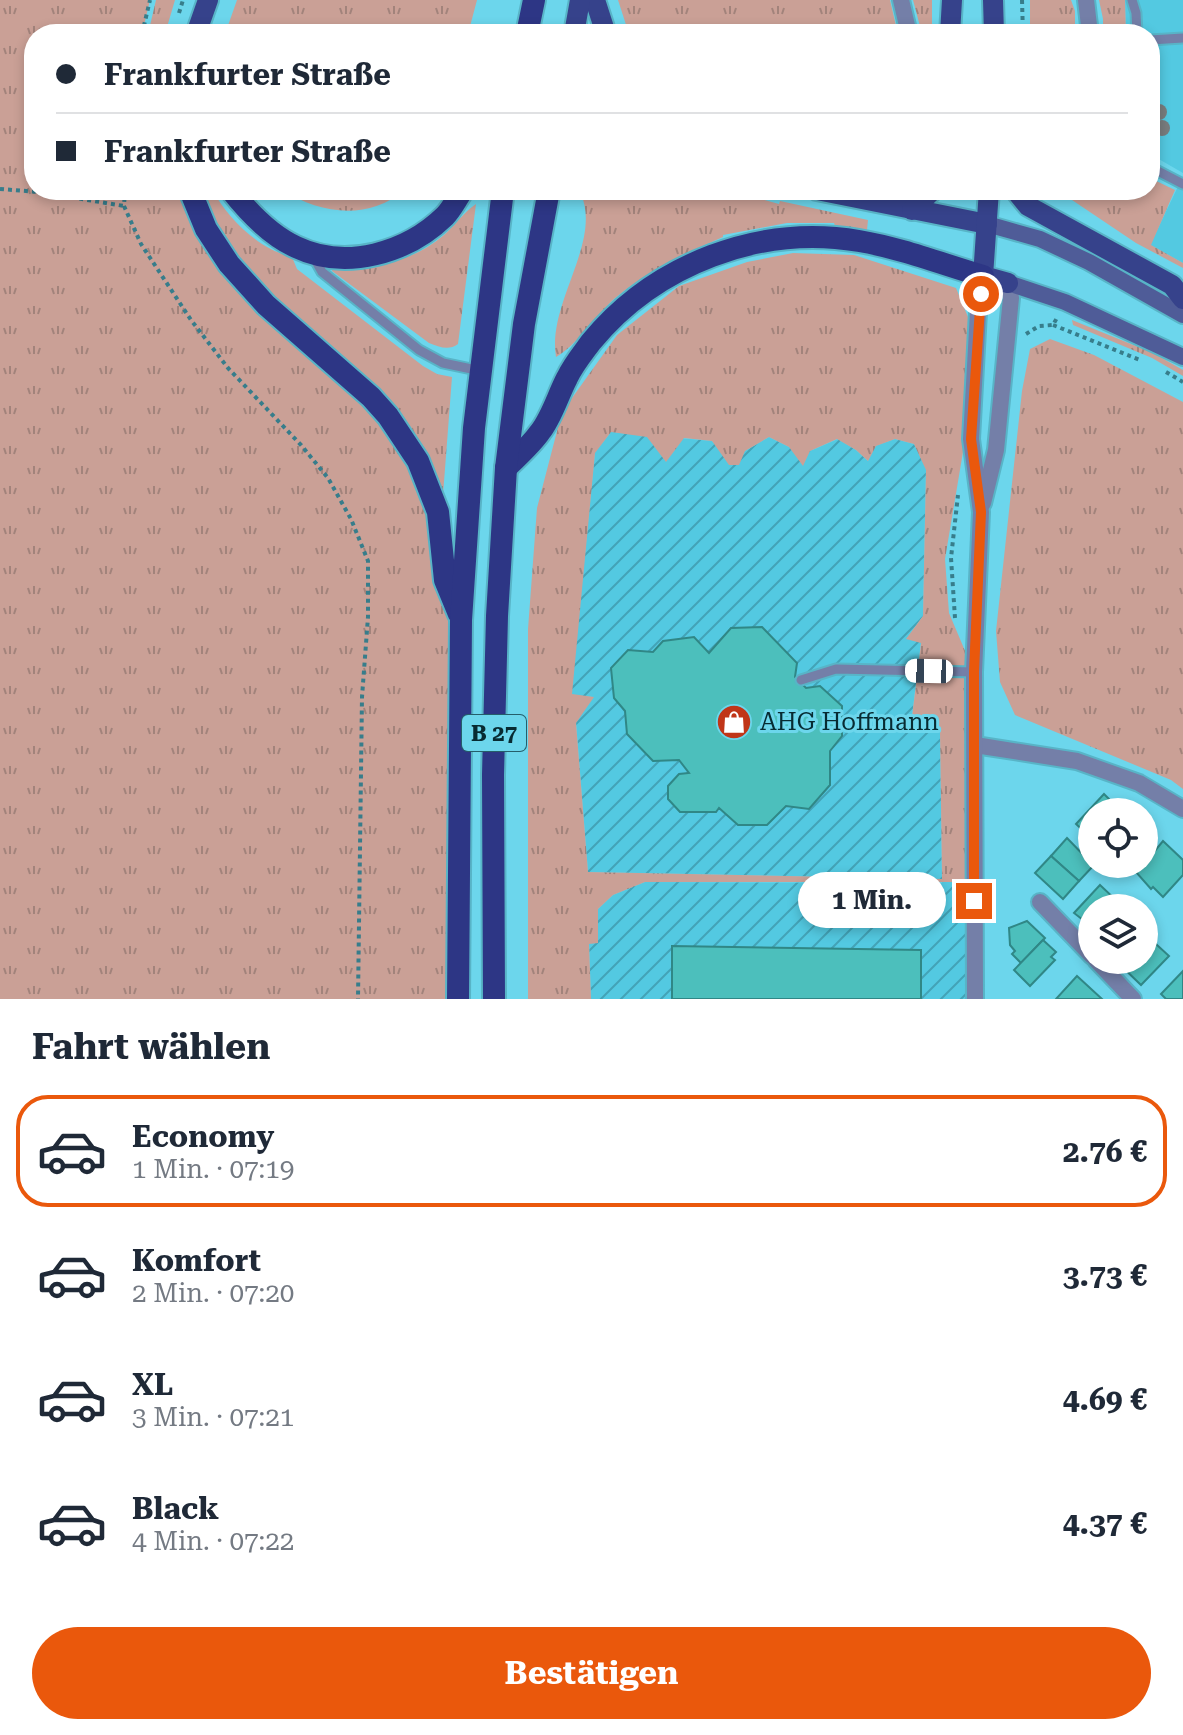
<!DOCTYPE html>
<html lang="de">
<meta charset="utf-8">
<style>
:root{--surface:#fff;--page:#f6f6f7;--text:#1f2937;--muted:#747a83;--line:#e0e1e3;--accent:#ea580c}
body{margin:0;font-family:"Roboto Serif",serif;background:var(--page);color:var(--text);height:100vh;display:flex;flex-direction:column;font-size:30px;white-space:nowrap}
*{box-sizing:border-box;margin:0}
p{font-size:26px;color:var(--muted)}
.icon{flex:none;width:44px;height:44px;fill:none;stroke:currentColor;stroke-width:2;stroke-linecap:round;stroke-linejoin:round}
.map{position:relative;height:999px;overflow:hidden}
.drawer{display:flex;flex-direction:column;background:var(--surface);flex:1}
.drawer>*{flex:none}
.banner{position:absolute;left:24px;top:24px;width:1136px;height:176px;border-radius:32px;box-shadow:0 4px 12px #0003;display:grid;align-content:center;height:176px;padding:0 32px;background:var(--surface)}
.fabs{position:absolute;left:1078px;top:798px;display:grid;gap:16px}
.fabs a{display:grid;place-items:center;width:80px;height:80px;border-radius:50%;background:var(--surface);box-shadow:0 4px 12px #0003;font-size:40px}
.end{position:absolute;width:36px;height:36px;margin:-18px;border:10px solid #ea580c;background:#fff;box-shadow:0 0 0 4px #fff}
.from{border-radius:50%}
.bubble{position:absolute;height:56px;border-radius:28px;background:var(--surface);box-shadow:0 4px 12px #0003;font-size:26px;font-weight:700;line-height:56px;text-align:center}
.car{position:absolute;width:24px;height:48px;margin:-24px -12px;border-radius:10px;box-shadow:0 0 6px 2px #0007;background:linear-gradient(#fff 24%,#345 0 40%,#fff 0 76%,#345 0 86%,#fff 0)}
.banner b{display:flex;align-items:center;gap:28px;height:76px;font-size:30px}
.banner b+b{border-top:2px solid var(--line)}
.banner i{width:20px;height:20px;background:var(--text)}
ul{padding:0;list-style:none}
li{display:flex;align-items:center;gap:24px;height:112px;margin:0 16px 12px;padding:0 16px;border:4px solid transparent;border-radius:32px}
li div{flex:1}
li b{display:block;font-size:30px}
li em{font-style:normal;font-weight:700}
li.current{border-color:var(--accent)}
li>.icon{width:72px;height:72px;stroke-width:1.5}
h2{padding:0 32px;font-size:36px;line-height:96px}
.primary-button{display:flex;gap:16px;margin-top:auto;padding:16px 32px}
.primary-button a{flex:1;height:92px;border-radius:48px;background:var(--accent);color:#fff;font-size:32px;font-weight:700;line-height:92px;text-align:center}
.map>svg:first-child{display:block}
</style>
<div class="map">
<svg width="1183" height="999" viewBox="0 0 1183 999">
<defs>
<pattern id="industrial-furrows" width="10" height="10" patternUnits="userSpaceOnUse" patternTransform="scale(2)"><rect width="10" height="10" fill="#53c9e1"/><path d="M-1 1l2-2M0 10L10 0M9 11l2-2" fill="none" stroke="#43a3b7"/></pattern>
<pattern id="grass-tufts" width="24" height="20" patternUnits="userSpaceOnUse" patternTransform="scale(2)"><rect width="24" height="20" fill="#caa096"/><path d="M3 7l-1-3M5 7V3M7 7l1-3M15 17l-1-3M17 17v-4M19 17l1-3" fill="none" stroke="#a2837b"/></pattern>
</defs>
<rect width="100%" height="100%" fill="#6cd6ec"/>
<g fill="#53c9e1">
<path d="M1125,0H1183V173L1150,154V34H1126Z"/>
<path d="M1183,176V263L1150,245Z"/>
</g>
<path fill="url(#industrial-furrows)" d="M611,432L712,441L723,454L745,451L769,437L789,447L810,451L838,439L856,450L868,461L875,446L895,439L914,444L926,468L923,616L907,638L921,642L912,716L940,730L942,879L974,882L975,999H591L589,943H598V909L613,895L645,882L942,883L941,879L588,872L576,722L593,697L571,695L595,452Z"/>
<g fill="url(#grass-tufts)" fill-rule="evenodd">
<path d="M0,0H150L142,34H34V190H190L206,229L418,461L461,620L459,999H0Z"/>
<path d="M156,0H175L165,34H148Z"/>
<path d="M237,0H477L468,34H225Z"/>
<path d="M618,0H890L898,34H629Z"/>
<path d="M913,0H932V34H922Z"/>
<path d="M1030,0H1071L1075,11V34H1030Z"/>
<path d="M1099,0H1125L1126,34H1103V19Z"/>
<path d="M1150,178L1175,190L1151,245L1183,263V268L1136,243L1072,200L1050,190H1150Z"/>
<path d="M199,190H212C229,219 258,249 292,257L297,269L423,366L437,374L452,377L443,495L284,308L237,259L212,217Z"/>
<path d="M282,190H405C367,221 321,214 282,190Z"/>
<path d="M582,190H729L779,204L780,201L868,220L867,230L835,226L834,223H787L723,235V237C683,254 647,271 614,299C596,316 576,346 556,357C547,303 602,243 581,194Z"/>
<path d="M476,204L458,344C449,351 439,347 429,343L332,271V268C374,268 411,263 444,235C455,225 464,212 476,204Z"/>
<path d="M793,253L854,255L956,288L968,317L965,440L945,559L949,613L974,672V882H645L613,895L598,909V943L589,944L591,999H528V629L537,508L562,412L617,335L679,286L747,262ZM611,432L647,437L666,462L684,438L712,441L729,465H739L745,451L769,437L789,447L803,466L810,451L837,439L856,450L868,461L876,446L895,439L914,444L926,470L923,616L906,639L921,643L912,717L940,731L942,879L588,872L576,723L594,697L572,694L595,453Z"/>
<path d="M1072,320L1153,353L1183,370V376L1152,358L1073,325Z"/>
<path d="M1050,339L1094,355L1183,402V789L1171,780L1015,715L1000,682L996,631L1022,391L1030,349Z"/>
</g>
<g fill="#4cbfbc" stroke="#308786" stroke-width="2">
<path d="M762,627L797,663L795,677L806,688L820,686L842,706V736L830,751V785L809,809L786,806L767,825H738L719,808L716,812H680L668,799V786L679,774L689,773L679,760L653,761L627,734L625,711L614,698L611,668L628,650L653,652L663,641L694,637L709,653L731,628Z"/>
<path d="M1104,794L1120,810L1118,812H1092V839L1076,824Z"/>
<path d="M1067,838L1092,864H1095L1079,881L1051,856Z"/>
<path d="M1163,841L1183,860V875L1163,897L1153,887L1151,889L1135,871L1144,864Z"/>
<path d="M1051,856L1079,881L1063,899L1035,873Z"/>
<path d="M1100,885L1117,901L1113,906L1115,908H1092V927L1074,913Z"/>
<path d="M1027,921L1045,938L1021,963L1012,954L1015,951L1010,945L1009,928Z"/>
<path d="M1144,933L1169,956L1141,985L1115,960H1144Z"/>
<path d="M1043,940L1056,952L1051,957L1055,960L1030,986L1014,970Z"/>
<path d="M672,946L921,950V999H672Z"/>
<path d="M1183,971V999H1166L1161,994Z"/>
<path d="M1077,976L1102,999H1056Z"/>
</g>
<g fill="none" stroke-linecap="round" stroke-linejoin="round">
<g stroke="#58b4c7" stroke-width="13">
<g id="service">
<path d="M1132,0L1136,13L1137,34"/>
<path d="M1150,40L1183,38"/>
<path d="M1150,167L1183,184"/>
<path d="M313,256L322,272L419,350L443,363L481,371"/>
<path d="M801,680L836,669L974,672"/>
</g>
</g>
<g stroke="#58b4c7" stroke-width="20">
<g id="minor">
<path d="M901,0L909,34"/>
<path d="M1086,0L1090,34"/>
<path d="M983,503L996,450L1011,298L1008,283"/>
<path d="M975,745L1077,761L1139,783L1183,809"/>
<path d="M1040,902L1092,956"/>
<path d="M1096,960L1133,999"/>
<path d="M975,999L974,672L981,512L971,439L978,312L983,276"/>
</g>
</g>
<g stroke="#58b4c7" stroke-width="20">
<g id="secondary">
<path d="M987,224L1040,239L1089,262L1183,315"/>
<path d="M1008,283L1065,302L1183,357"/>
</g>
</g>
<g stroke="#58b4c7" stroke-width="24">
<g id="primary">
<path d="M595,0L606,34"/>
<path d="M993,0L994,34"/>
<path d="M196,34L208,0"/>
<path d="M574,34L580,0"/>
<path d="M950,34L952,0"/>
<path d="M817,190L987,224"/>
<path d="M989,190L983,276L1008,283"/>
<path d="M1015,190L1028,206L1172,285L1183,299"/>
<path d="M912,210L933,190"/>
</g>
</g>
<g stroke="#58b4c7" stroke-width="26">
<g id="trunk">
<path d="M527,34L534,0"/>
<path d="M190,190L206,229L229,264L266,305L371,397L388,416L418,461L438,512L445,580L459,614"/>
<path d="M231,190C249,213 270,235 296,247C346,271 407,253 445,216C452,209 457,198 463,190"/>
<path d="M506,468C517,457 531,445 540,432C552,417 558,395 567,378C573,365 583,353 591,342C655,264 760,224 859,241C901,248 942,264 983,276"/>
<path d="M458,999L461,620L474,428L503,190"/>
<path d="M494,999L493,775L497,616L506,468L524,324L549,190"/>
</g>
</g>
<g stroke="#377d8b" stroke-width="4" stroke-dasharray="4 4" stroke-linecap="butt">
<path d="M1022,0L1023,34"/>
<path d="M179,13L183,0"/>
<path d="M142,34L150,0"/>
<path d="M0,189L39,192L124,206"/>
<path d="M125,190L124,206L141,244L191,320L228,368L301,445L328,478L351,519L368,561V617L362,697L358,999"/>
<path d="M1053,325L1140,360"/>
<path d="M1026,334L1039,326L1053,325L1058,316"/>
<path d="M1166,372L1183,382"/>
<path d="M955,618L951,558L958,495"/>
</g>
<use href="#service" stroke="#747fa8" stroke-width="9"/>
<use href="#minor" stroke="#747fa8" stroke-width="16"/>
<use href="#secondary" stroke="#4f5c98" stroke-width="16"/>
<use href="#primary" stroke="#36428b" stroke-width="20"/>
<use href="#trunk" stroke="#2d3685" stroke-width="22"/>
</g>
<g fill="#797d7e">
<circle cx="1159" cy="112" r="8"/>
<circle cx="1162" cy="128" r="8"/>
</g>
<g fill="none" stroke-linecap="round" stroke-linejoin="round">
<path stroke="#ea580c" stroke-width="10" d="M974,901V672L981,512L971,439L981,294"/>
</g>
<defs>
<g id="shop-disc" transform="scale(1.8)"><circle r="9.5" fill="#c03518" stroke="#6cd6ec"/><path d="M-5-2.5h2.3a2.7 3.5 0 0 1 5.4 0H5L5.5 6h-11ZM-1.5-2.5h3a1.5 2.3 0 0 0-3 0Z" fill="#fff"/></g>
</defs>
<g fill-rule="evenodd">
<use href="#shop-disc" x="734" y="722"/>
</g>
<g text-anchor="middle" dominant-baseline="central" stroke-width="6" stroke-linejoin="round" paint-order="stroke">
<rect fill="#6cd6ec" stroke="#255e6a" stroke-width="2" x="462" y="715" width="64" height="36" rx="6"/>
<g font-size="22" font-weight="bold" fill="#072b32">
<text x="494" y="733">B 27</text>
</g>
<g font-size="24" fill="#072b32" stroke="#6cd6ec" text-anchor="start">
<text x="760" y="722">AHG Hoffmann</text>
</g>
</g>
</svg>
<div class="fabs">
<a><svg class="icon" aria-label="locate" viewBox="0 0 24 24"><circle cx="12" cy="12" r="6"/><path d="M12 2v4M12 18v4M2 12h4M18 12h4"/></svg></a>
<a><svg class="icon" aria-label="layers" viewBox="0 0 24 24"><path d="M12 4l9 5-9 5-9-5zM3 14l9 5 9-5"/></svg></a>
</div>
<i class="end from" style="left:981px;top:294px"></i>
<i class="end" style="left:974px;top:901px"></i>
<div class="bubble" style="left:798px;top:872px;width:148px">1 Min.</div>
<i class="car" style="left:929px;top:671px;rotate:271deg"></i>
<div class="banner">
<b><i class="from"></i>Frankfurter Straße</b>
<b><i></i>Frankfurter Straße</b>
</div>
</div>
<section class="drawer">
<h2>Fahrt wählen</h2>
<ul>
<li class="current"><svg class="icon" aria-label="car" viewBox="0 0 24 24"><path d="M5 17H2v-5l4-1 3-4h7l3 4 3 1v5h-3M9 17h6M6 11h13"/><circle cx="7" cy="17" r="2"/><circle cx="17" cy="17" r="2"/></svg><div><b>Economy</b><p>1 Min. · 07:19</p></div><em>2.76 €</em></li>
<li><svg class="icon" aria-label="car" viewBox="0 0 24 24"><path d="M5 17H2v-5l4-1 3-4h7l3 4 3 1v5h-3M9 17h6M6 11h13"/><circle cx="7" cy="17" r="2"/><circle cx="17" cy="17" r="2"/></svg><div><b>Komfort</b><p>2 Min. · 07:20</p></div><em>3.73 €</em></li>
<li><svg class="icon" aria-label="car" viewBox="0 0 24 24"><path d="M5 17H2v-5l4-1 3-4h7l3 4 3 1v5h-3M9 17h6M6 11h13"/><circle cx="7" cy="17" r="2"/><circle cx="17" cy="17" r="2"/></svg><div><b>XL</b><p>3 Min. · 07:21</p></div><em>4.69 €</em></li>
<li><svg class="icon" aria-label="car" viewBox="0 0 24 24"><path d="M5 17H2v-5l4-1 3-4h7l3 4 3 1v5h-3M9 17h6M6 11h13"/><circle cx="7" cy="17" r="2"/><circle cx="17" cy="17" r="2"/></svg><div><b>Black</b><p>4 Min. · 07:22</p></div><em>4.37 €</em></li>
</ul>
<div class="primary-button"><a>Bestätigen</a></div>
</section>
